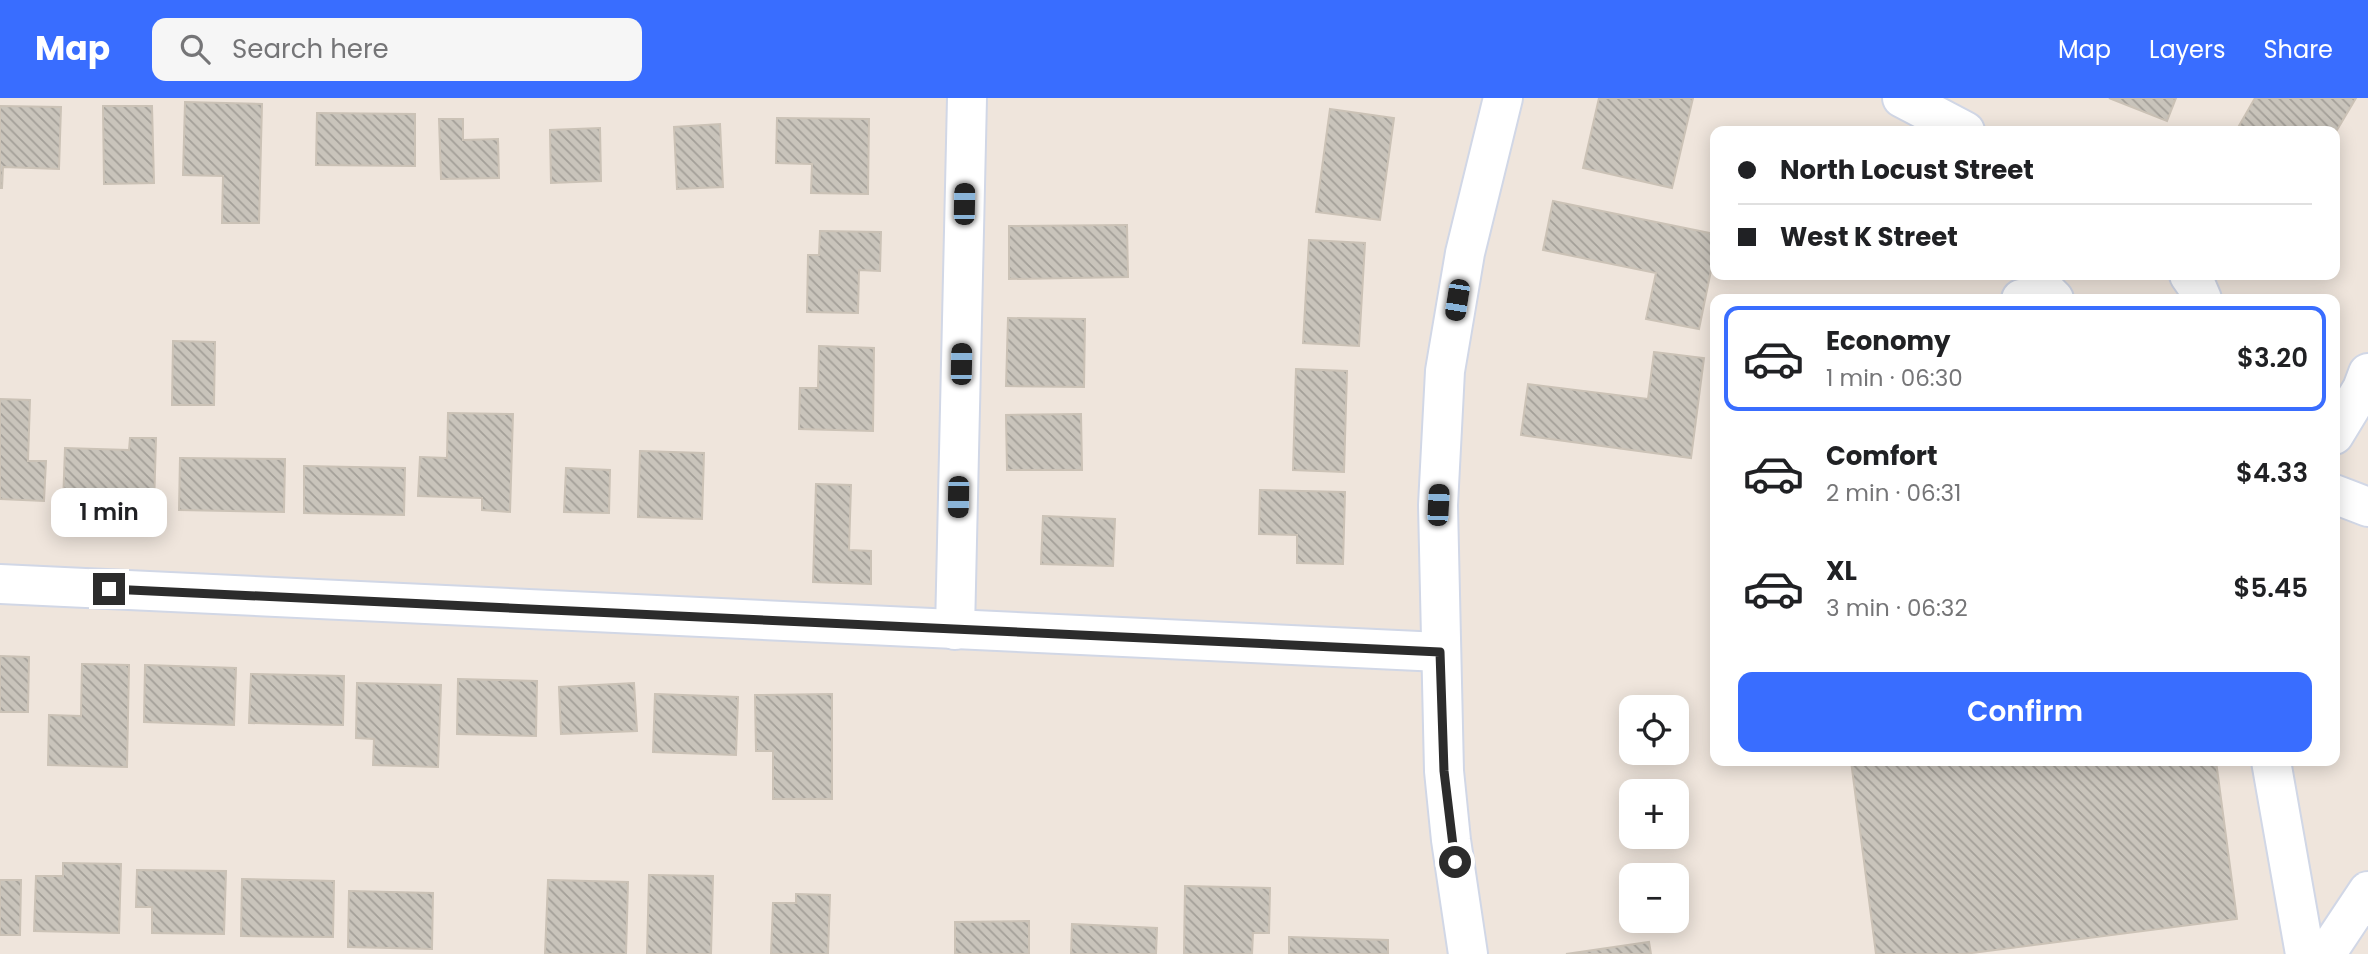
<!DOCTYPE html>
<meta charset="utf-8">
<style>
:root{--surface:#fff;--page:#f6f6f6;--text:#202124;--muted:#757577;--line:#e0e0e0;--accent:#396dff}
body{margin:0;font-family:Poppins,sans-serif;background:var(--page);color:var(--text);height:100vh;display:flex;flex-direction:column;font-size:26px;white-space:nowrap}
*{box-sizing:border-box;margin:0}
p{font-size:23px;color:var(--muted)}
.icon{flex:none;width:38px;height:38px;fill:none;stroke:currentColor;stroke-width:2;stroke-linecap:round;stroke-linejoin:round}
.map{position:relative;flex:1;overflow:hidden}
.drawer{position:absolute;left:1710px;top:196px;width:630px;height:472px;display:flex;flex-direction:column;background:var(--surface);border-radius:14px;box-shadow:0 4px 18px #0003}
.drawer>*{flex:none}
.top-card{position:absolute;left:1710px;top:28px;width:630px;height:154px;border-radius:14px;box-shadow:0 4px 18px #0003;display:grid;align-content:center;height:154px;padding:0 28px;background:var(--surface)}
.buttons{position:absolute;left:1619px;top:597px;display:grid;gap:14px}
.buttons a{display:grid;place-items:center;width:70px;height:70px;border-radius:14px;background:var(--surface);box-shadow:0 4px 18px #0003;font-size:35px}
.end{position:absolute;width:32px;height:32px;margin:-16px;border:9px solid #2c2c2c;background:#fff;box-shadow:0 0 0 4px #fff}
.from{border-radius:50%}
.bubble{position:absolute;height:49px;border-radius:14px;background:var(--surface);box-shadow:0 4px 18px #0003;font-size:23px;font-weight:600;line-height:49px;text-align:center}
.car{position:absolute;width:21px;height:42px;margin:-21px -10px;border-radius:9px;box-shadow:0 0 5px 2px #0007;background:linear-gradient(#222 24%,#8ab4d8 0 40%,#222 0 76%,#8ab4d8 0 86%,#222 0)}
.top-card b{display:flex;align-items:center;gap:24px;height:66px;font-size:26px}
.top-card b+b{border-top:2px solid var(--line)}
.top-card i{width:18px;height:18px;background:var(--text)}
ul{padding:12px 0 0;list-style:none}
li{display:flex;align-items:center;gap:21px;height:105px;margin:0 14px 10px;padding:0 14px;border:4px solid transparent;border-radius:14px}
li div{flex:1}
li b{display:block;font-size:26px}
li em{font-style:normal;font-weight:600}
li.selected{border-color:var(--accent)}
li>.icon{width:63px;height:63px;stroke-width:1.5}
.primary-button{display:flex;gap:14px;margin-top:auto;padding:14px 28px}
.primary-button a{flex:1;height:80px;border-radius:14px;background:var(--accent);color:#fff;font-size:28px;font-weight:600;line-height:80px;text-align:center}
header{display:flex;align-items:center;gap:42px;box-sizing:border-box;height:98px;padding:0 35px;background:var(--accent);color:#fff}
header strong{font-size:33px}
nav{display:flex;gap:38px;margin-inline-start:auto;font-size:24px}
.search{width:490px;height:63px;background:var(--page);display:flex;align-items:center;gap:18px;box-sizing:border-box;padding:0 24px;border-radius:14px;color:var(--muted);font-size:26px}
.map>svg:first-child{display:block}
</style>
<header>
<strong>Map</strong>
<div class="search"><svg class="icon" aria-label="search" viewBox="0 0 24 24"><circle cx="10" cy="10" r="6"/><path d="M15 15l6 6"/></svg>Search here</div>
<nav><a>Map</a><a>Layers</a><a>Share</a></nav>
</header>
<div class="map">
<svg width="2368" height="856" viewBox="0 0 2368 856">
<defs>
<pattern id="building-back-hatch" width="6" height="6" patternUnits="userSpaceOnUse" patternTransform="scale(1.75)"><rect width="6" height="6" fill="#c9c4bb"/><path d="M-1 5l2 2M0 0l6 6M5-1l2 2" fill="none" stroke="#a39f98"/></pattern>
</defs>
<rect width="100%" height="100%" fill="#efe5dc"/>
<g fill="url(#building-back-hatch)" stroke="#cbc2b6" stroke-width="2">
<path d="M1599,0H1693L1672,90L1583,70Z"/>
<path d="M2109,0H2176L2167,23Z"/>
<path d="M2255,0H2356L2334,37V33H2236Z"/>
<path d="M185,4L262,6L259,125H222L223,78L183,77Z"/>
<path d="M0,8L61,9L59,71L3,69L2,90H0Z"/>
<path d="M103,8H152L154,85L104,86Z"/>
<path d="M1330,11L1394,20L1380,122L1316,114Z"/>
<path d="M317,15L415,16V68L316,67Z"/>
<path d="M777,20L869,21L868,96L811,95L812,66L776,65Z"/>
<path d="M439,21H463V42L498,41L499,80L441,81Z"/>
<path d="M720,26L723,89L677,91L674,29Z"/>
<path d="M600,30L601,83L551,85L550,32Z"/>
<path d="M1553,103L1715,136V153L1699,231L1646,221L1656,175L1543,152Z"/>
<path d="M1127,127L1128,179L1009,181V128Z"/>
<path d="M820,133L881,134L880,173L859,172L858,215L807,214L808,157H819Z"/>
<path d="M1309,142L1365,145L1359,248L1303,245Z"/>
<path d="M1008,220L1085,221L1084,289L1006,288Z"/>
<path d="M173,243L215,244L214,307H172Z"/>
<path d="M819,248L874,250L873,333L799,331L800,290H818Z"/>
<path d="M1654,254L1704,260L1691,360L1521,337L1528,286L1648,301Z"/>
<path d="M1296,271L1347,273L1344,374L1293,372Z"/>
<path d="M0,301L30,302L28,363H46L44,403L0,401Z"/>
<path d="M448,315L513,316L510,414L482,412V400L418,398L420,359L447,360Z"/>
<path d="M1081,316L1082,372H1007L1006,317Z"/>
<path d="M130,340H156L154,408L63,406L65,350L129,352Z"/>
<path d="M640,353L704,355L702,421L638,419Z"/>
<path d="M180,360L285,361L284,414L179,412Z"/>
<path d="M304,368L405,370L404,417L304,415Z"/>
<path d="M566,370L610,372L609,415L564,414Z"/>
<path d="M816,386L851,387L849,452L871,453V486L813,484Z"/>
<path d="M1260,392L1345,394L1343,466L1297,465V437L1259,436Z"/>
<path d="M1043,418L1115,421L1113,468L1041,466Z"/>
<path d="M0,558L29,559L28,614H0Z"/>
<path d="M82,566L129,567L127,669L48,667L49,617L81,618Z"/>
<path d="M145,567L236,570L234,627L144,624Z"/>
<path d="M251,576L344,578L343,627L249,625Z"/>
<path d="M458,581L537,583L536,638L457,636Z"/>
<path d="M357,585L441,587L438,669L373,667L374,641L356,640Z"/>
<path d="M634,585L637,633L561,636L559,589Z"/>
<path d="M655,596L738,599L736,657L653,654Z"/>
<path d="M832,596V701H773V653H756L755,597Z"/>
<path d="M1851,663H2216L2237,821L1964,856H1876Z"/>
<path d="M63,765L121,766L119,835L34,833L36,778H63Z"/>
<path d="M137,772L226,773L224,836L152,835V809H136Z"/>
<path d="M649,777L713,778L711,856H647Z"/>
<path d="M242,781L334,783L333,839L241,838Z"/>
<path d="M0,782H21L20,837H0Z"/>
<path d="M548,782L628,784L626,856H545Z"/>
<path d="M1185,788L1270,790L1269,835H1253L1252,856H1184Z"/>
<path d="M349,793L433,795L432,851L348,849Z"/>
<path d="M796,796L830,797L828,856H771L773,805H796Z"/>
<path d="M1029,823V856H955V824Z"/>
<path d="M1072,826L1157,830L1156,856H1071Z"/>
<path d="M1289,839L1388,842V856H1289Z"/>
<path d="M1649,844L1651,856H1566Z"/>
</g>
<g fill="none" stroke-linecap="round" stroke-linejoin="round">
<g stroke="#d1d7e6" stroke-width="42">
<g id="minor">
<path d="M1902,0L1965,33"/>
<path d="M2189,177L2196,187L2202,201"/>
<path d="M2021,201L2049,196L2054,201"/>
<path d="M2334,337L2362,291L2368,275"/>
<path d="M2334,396L2368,409"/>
<path d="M0,486L1440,554"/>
<path d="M955,532L967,0"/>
<path d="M2271,663L2305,856"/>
<path d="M1468,856L1451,742L1444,673L1438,407L1445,273L1465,155L1503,0"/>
<path d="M2326,856L2368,793"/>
</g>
</g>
<use href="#minor" stroke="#fff" stroke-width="38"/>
</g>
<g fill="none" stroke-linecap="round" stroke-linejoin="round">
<path stroke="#2c2c2c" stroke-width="9" d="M109,491L1440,554L1444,673L1455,764"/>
</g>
</svg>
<div class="buttons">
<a><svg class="icon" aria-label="locate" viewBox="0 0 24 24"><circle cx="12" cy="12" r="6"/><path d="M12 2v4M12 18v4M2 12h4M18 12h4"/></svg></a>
<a>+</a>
<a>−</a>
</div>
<i class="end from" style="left:1455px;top:764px"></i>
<i class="end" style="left:109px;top:491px"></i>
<div class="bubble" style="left:51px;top:390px;width:116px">1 min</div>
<i class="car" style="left:964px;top:106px;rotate:1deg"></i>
<i class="car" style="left:1457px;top:202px;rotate:189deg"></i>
<i class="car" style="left:961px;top:266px;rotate:1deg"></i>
<i class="car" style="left:958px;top:399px;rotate:181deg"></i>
<i class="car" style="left:1438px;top:407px;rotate:3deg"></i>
<div class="top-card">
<b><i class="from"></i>North Locust Street</b>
<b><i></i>West K Street</b>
</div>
<section class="drawer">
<ul>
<li class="selected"><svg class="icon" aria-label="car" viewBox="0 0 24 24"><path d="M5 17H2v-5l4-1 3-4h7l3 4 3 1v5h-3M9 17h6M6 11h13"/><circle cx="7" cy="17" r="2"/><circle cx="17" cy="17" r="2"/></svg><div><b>Economy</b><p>1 min · 06:30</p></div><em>$3.20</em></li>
<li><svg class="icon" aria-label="car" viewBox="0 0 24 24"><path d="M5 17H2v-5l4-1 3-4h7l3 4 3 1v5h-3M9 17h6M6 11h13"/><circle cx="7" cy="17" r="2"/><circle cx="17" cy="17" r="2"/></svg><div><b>Comfort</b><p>2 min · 06:31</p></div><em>$4.33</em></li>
<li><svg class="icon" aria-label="car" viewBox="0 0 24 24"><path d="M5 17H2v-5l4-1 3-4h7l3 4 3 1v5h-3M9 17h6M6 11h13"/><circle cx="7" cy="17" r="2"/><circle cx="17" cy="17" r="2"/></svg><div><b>XL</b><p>3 min · 06:32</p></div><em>$5.45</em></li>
</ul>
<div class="primary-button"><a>Confirm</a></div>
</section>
</div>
